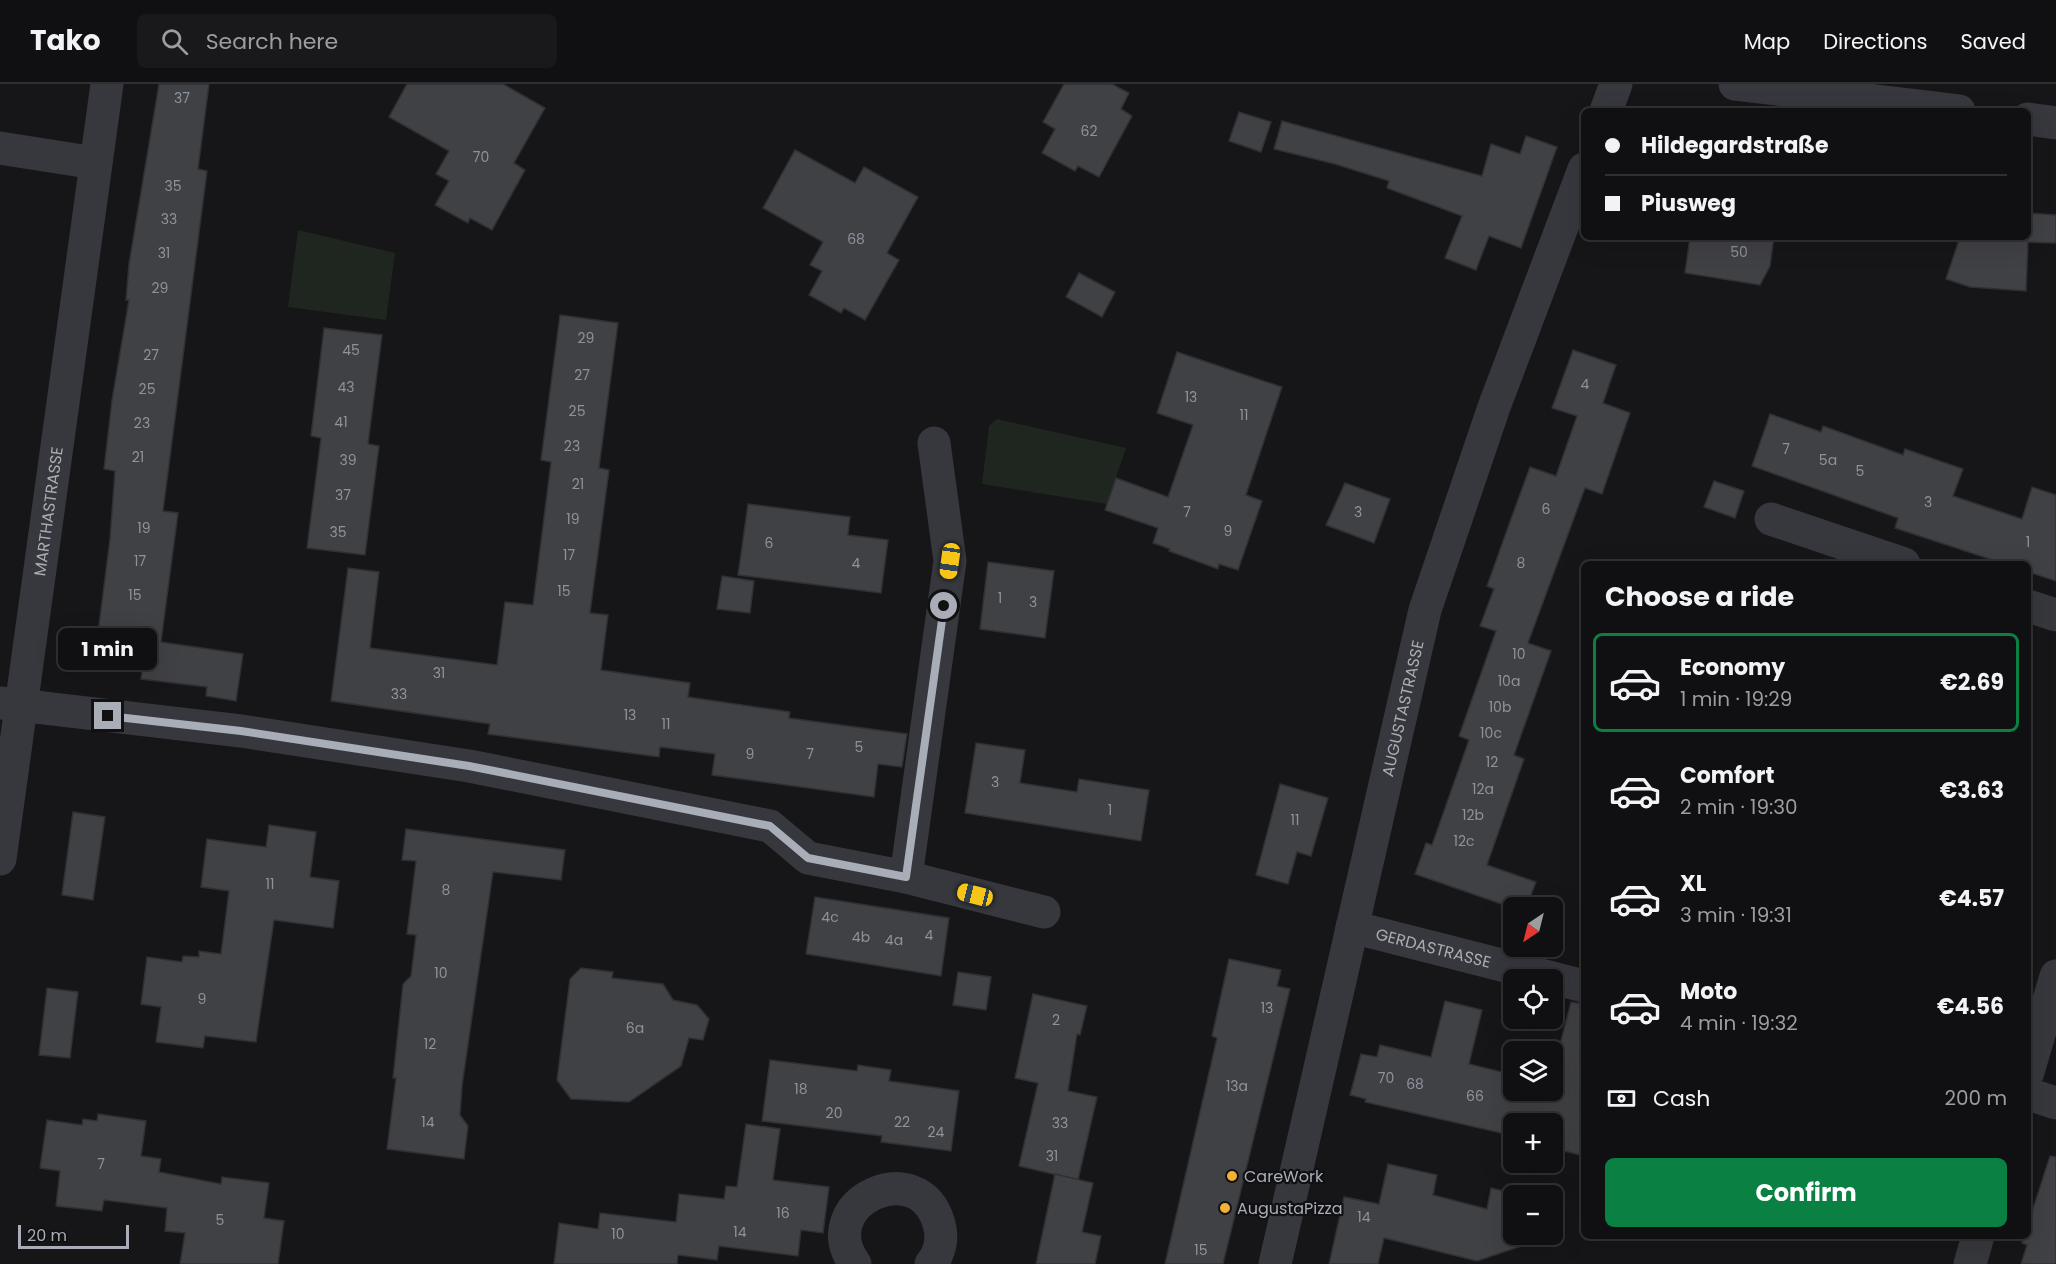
<!DOCTYPE html>
<meta charset="utf-8">
<style>
:root{--surface:#101012;--page:#19191b;--text:#f1f3f6;--muted:#9c9d9f;--line:#303032;--accent:#0b8043}
body{margin:0;font-family:Poppins,sans-serif;background:var(--page);color:var(--text);height:100vh;display:flex;flex-direction:column;font-size:22px;white-space:nowrap}
*{box-sizing:border-box;margin:0}
p{font-size:20px;color:var(--muted)}
.icon{flex:none;width:33px;height:33px;fill:none;stroke:currentColor;stroke-width:2;stroke-linecap:round;stroke-linejoin:round}
.map{position:relative;flex:1;overflow:hidden}
.drawer{position:absolute;left:1581px;top:477px;width:450px;height:678px;display:flex;flex-direction:column;background:var(--surface);border-radius:9px;box-shadow:0 6px 24px #0002,0 0 0 2px var(--line)}
.drawer>*{flex:none}
.banner{position:absolute;left:1581px;top:24px;width:450px;height:132px;border-radius:9px;box-shadow:0 6px 24px #0002,0 0 0 2px var(--line);display:grid;align-content:center;height:132px;padding:0 24px;background:var(--surface)}
.needle{width:39px;rotate:215deg}
.buttons{position:absolute;left:1503px;top:813px;display:grid;gap:12px}
.buttons a{display:grid;place-items:center;width:60px;height:60px;border-radius:9px;background:var(--surface);box-shadow:0 6px 24px #0002,0 0 0 2px var(--line);font-size:30px}
.scale{position:absolute;left:18px;bottom:15px;width:111px;box-sizing:border-box;padding-left:6px;border:3px solid #a8adb8;border-top:0;font-size:16px;line-height:21px;white-space:nowrap;color:#a8adb8;-webkit-text-stroke:4px #111113;paint-order:stroke}
.end{position:absolute;width:27px;height:27px;margin:-14px;border:8px solid #a8adb8;background:#111;box-shadow:0 0 0 3px #111}
.from{border-radius:50%}
.bubble{position:absolute;height:42px;border-radius:9px;background:var(--surface);box-shadow:0 6px 24px #0002,0 0 0 2px var(--line);font-size:20px;font-weight:700;line-height:42px;text-align:center}
.car{position:absolute;width:18px;height:36px;margin:-18px -9px;border-radius:8px;box-shadow:0 0 4px 2px #0007;background:linear-gradient(#f5c518 24%,#345 0 40%,#f5c518 0 76%,#345 0 86%,#f5c518 0)}
.banner b{display:flex;align-items:center;gap:21px;height:57px;font-size:22px}
.banner b+b{border-top:2px solid var(--line)}
.banner i{width:15px;height:15px;background:var(--text)}
ul{padding:0;list-style:none}
li{display:flex;align-items:center;gap:18px;height:99px;margin:0 12px 9px;padding:0 12px;border:3px solid transparent;border-radius:9px}
li div{flex:1}
li b{display:block;font-size:22px}
li em{font-style:normal;font-weight:700}
li.on{border-color:var(--accent)}
li>.icon{width:54px;height:54px;stroke-width:1.5}
h2{padding:0 24px;font-size:27px;line-height:72px}
.pay{display:flex;align-items:center;gap:15px;height:66px;padding:0 24px;font-size:22px}
.pay p{margin-inline-start:auto}
.cta{display:flex;gap:12px;margin-top:auto;padding:12px 24px}
.cta a{flex:1;height:69px;border-radius:9px;background:var(--accent);color:#fff;font-size:24px;font-weight:700;line-height:69px;text-align:center}
header{display:flex;align-items:center;gap:36px;box-sizing:border-box;height:84px;padding:0 30px;background:var(--surface);border-bottom:2px solid var(--line)}
header strong{font-size:28px}
nav{display:flex;gap:33px;margin-inline-start:auto;font-size:21px}
.search{width:420px;height:54px;background:var(--page);display:flex;align-items:center;gap:15px;box-sizing:border-box;padding:0 21px;border-radius:9px;color:var(--muted);font-size:22px}
.map>svg:first-child{display:block}
</style>
<header>
<strong>Tako</strong>
<div class="search"><svg class="icon" aria-label="search" viewBox="0 0 24 24"><circle cx="10" cy="10" r="6"/><path d="M15 15l6 6"/></svg>Search here</div>
<nav><a>Map</a><a>Directions</a><a>Saved</a></nav>
</header>
<div class="map">
<svg width="2056" height="1180" viewBox="0 0 2056 1180">
<rect width="100%" height="100%" fill="#161618"/>
<g fill="#1e261f">
<path d="M298,146L395,169L386,236L288,223Z"/>
<path d="M997,335L1126,364L1107,420L982,400L989,342Z"/>
</g>
<g fill="#404145" stroke="#303034" stroke-width="1.5">
<path d="M159,0H209L198,85L207,87L163,427L178,429L161,558L243,570L236,617L206,612L207,603L141,595L146,563L97,557L110,455L115,387L104,385L112,316L129,216H126L129,180Z"/>
<path d="M407,0H503L545,24L514,79L525,86L492,146L470,134L468,139L435,121L449,97L436,90L449,67L389,33Z"/>
<path d="M1064,0H1112L1129,9L1121,25L1132,32L1099,93L1078,82L1075,87L1042,69L1055,45L1043,38Z"/>
<path d="M1239,28L1271,38L1261,68L1229,57Z"/>
<path d="M1282,37L1482,92L1491,60L1520,70L1526,52L1557,63L1521,164L1489,152L1476,186L1445,174L1462,132L1387,104L1389,97L1335,80L1274,65Z"/>
<path d="M795,66L855,99L864,83L918,113L887,169L899,176L865,236L844,224L841,229L809,211L822,187L810,181L823,158L763,124Z"/>
<path d="M2028,129L2056,131V159L2028,158L2026,207L1970,203L1946,195L1960,153H2028Z"/>
<path d="M1690,153H1774L1770,182L1760,201L1685,189Z"/>
<path d="M1079,189L1115,208L1102,233L1066,213Z"/>
<path d="M560,231L618,239L599,384L609,386L590,529L608,531L601,586L690,599L688,613L790,628L789,634L907,650L902,683L878,680L874,713L712,691L715,670L660,663L659,673L488,650L490,640L331,617L348,484L379,488L370,564L497,581L505,518L533,521L551,378L541,376Z"/>
<path d="M324,244L382,251L368,360L379,362L365,471L307,464L321,354L311,352Z"/>
<path d="M1573,266L1616,281L1603,319L1630,329L1602,410L1585,404L1528,559L1551,567L1514,671L1524,675L1487,781L1536,798L1526,824H1513L1415,790L1426,759L1432,761L1469,656L1459,652L1496,547L1480,542L1494,505L1487,502L1507,446L1530,383L1556,392L1577,332L1552,324Z"/>
<path d="M1177,268L1282,303L1246,411L1262,417L1238,486L1219,480L1218,485L1169,467L1170,465L1153,459L1158,444L1105,426L1116,394L1168,413L1193,341L1157,329Z"/>
<path d="M1770,330L1821,348L1823,342L1903,371L1905,365L1963,385L1953,412L2022,435L2032,403L2056,411V497L2028,488V480H2005L1895,444L1898,434L1752,382Z"/>
<path d="M1714,397L1744,407L1735,434L1704,423Z"/>
<path d="M1345,399L1390,415L1374,459L1326,441Z"/>
<path d="M748,420L850,433L848,451L888,456L881,509L738,491Z"/>
<path d="M988,478L1054,487L1045,554L980,545Z"/>
<path d="M722,492L754,497L750,529L717,525Z"/>
<path d="M976,659L1025,666L1020,699L1077,708L1079,695L1149,706L1141,757L965,729Z"/>
<path d="M1280,700L1328,714L1311,772L1297,768L1288,800L1256,791Z"/>
<path d="M73,728L105,733L93,816L62,811Z"/>
<path d="M269,741L316,748L310,793L339,797L333,844L274,836L256,958L205,952L203,964L156,958L161,923L141,920L147,873L182,878L183,872L199,873V867L221,870L229,807L201,803L207,755L266,763Z"/>
<path d="M406,745L565,766L561,796L493,788L462,1002L460,1031L468,1042L464,1075L387,1065L396,994H393L403,900L411,892L416,851L407,850L416,777L402,776Z"/>
<path d="M815,813L949,834L941,892L806,870Z"/>
<path d="M1229,875L1281,886L1277,902L1290,905L1223,1180H1165L1217,954L1212,952Z"/>
<path d="M581,884L613,888L612,894L663,900L673,916L697,921L709,935L703,956L689,954L681,982L629,1018L571,1015L557,996L570,895Z"/>
<path d="M958,888L991,893L986,926L953,921Z"/>
<path d="M47,904L78,908L70,974L39,971Z"/>
<path d="M1033,910L1087,922L1080,951L1077,950L1068,1007L1097,1013L1078,1096L1019,1082L1038,999L1015,994Z"/>
<path d="M1445,917L1482,926L1469,980L1514,991V1006H1552V991L1571,918L1584,920V1072L1552,1064V1040H1514V1054L1506,1052V1050L1365,1018L1366,1015L1350,1011L1361,970L1377,973L1380,961L1431,973Z"/>
<path d="M770,976L857,987L858,981L891,986L889,997L959,1007L951,1067L881,1058L882,1052L762,1037Z"/>
<path d="M98,1030L146,1037L141,1072L161,1075L159,1088L221,1100L222,1093L269,1099L264,1134L284,1137L278,1180H180L185,1149L165,1147L167,1124L104,1116L102,1127L56,1122L60,1087L40,1084L47,1036L82,1041L83,1035L97,1037Z"/>
<path d="M746,1040L780,1045L773,1096L829,1103L823,1149L801,1146L798,1172L719,1162L717,1176L678,1171L677,1180H554L559,1139L598,1145L600,1129L676,1138L679,1110L724,1115L726,1102L737,1103Z"/>
<path d="M2050,1072L2056,1073V1180H2021L2027,1161L2022,1159L2024,1152H2028V1140Z"/>
<path d="M1388,1080L1437,1091L1433,1111L1487,1125L1491,1104L1525,1112H1514V1150H1546L1545,1154L1477,1177L1384,1154L1378,1180H1329L1344,1113L1379,1120Z"/>
<path d="M1055,1090L1093,1099L1082,1148L1101,1152L1095,1180H1036Z"/>
</g>
<g fill="none" stroke-linecap="round" stroke-linejoin="round">
<g stroke="#37383d" stroke-width="33">
<path d="M1735,0L1959,27"/>
<path d="M1606,27L1616,0"/>
<path d="M2028,35L2056,39"/>
<path d="M0,64L95,79"/>
<path d="M1771,435L1904,480"/>
<path d="M2028,522L2056,531"/>
<path d="M0,619L241,647L469,682L770,742L808,774L906,793L1044,828"/>
<path id="s1" d="M0,775L107,0"/>
<path d="M906,793L950,477L934,359"/>
<path id="s2" d="M1352,843L1584,902"/>
<path d="M2028,988L2056,892"/>
<path d="M2028,1010L2056,1019"/>
<path d="M855,1180C811,1119 919,1068 939,1140C943,1154 940,1169 931,1180"/>
<path id="s3" d="M1275,1180L1425,526L1494,323L1584,85"/>
<path d="M1970,1180L1978,1152"/>
</g>
</g>
<g fill="none" stroke-linecap="round" stroke-linejoin="round">
<path stroke="#a8adb8" stroke-width="8" d="M108,632L241,647L469,682L770,742L808,774L906,793L944,522"/>
</g>
<g fill="#f2b134" stroke="#111113" stroke-width="2">
<circle cx="1232" cy="1092" r="6"/>
<circle cx="1225" cy="1124" r="6"/>
</g>
<g text-anchor="middle" dominant-baseline="central" stroke-width="4.5" stroke-linejoin="round" paint-order="stroke">
<g font-size="14" fill="#8e929b">
<text x="182" y="14">37</text>
<text x="1089" y="47">62</text>
<text x="481" y="73">70</text>
<text x="173" y="102">35</text>
<text x="169" y="135">33</text>
<text x="856" y="155">68</text>
<text x="1739" y="168">50</text>
<text x="164" y="169">31</text>
<text x="160" y="204">29</text>
<text x="586" y="254">29</text>
<text x="351" y="266">45</text>
<text x="151" y="271">27</text>
<text x="582" y="291">27</text>
<text x="1585" y="300">4</text>
<text x="346" y="303">43</text>
<text x="147" y="305">25</text>
<text x="1191" y="313">13</text>
<text x="577" y="327">25</text>
<text x="1244" y="331">11</text>
<text x="341" y="338">41</text>
<text x="142" y="339">23</text>
<text x="572" y="362">23</text>
<text x="1786" y="365">7</text>
<text x="138" y="373">21</text>
<text x="348" y="376">39</text>
<text x="1828" y="376">5a</text>
<text x="1860" y="387">5</text>
<text x="578" y="400">21</text>
<text x="343" y="411">37</text>
<text x="1928" y="418">3</text>
<text x="1546" y="425">6</text>
<text x="1187" y="428">7</text>
<text x="1358" y="428">3</text>
<text x="573" y="435">19</text>
<text x="144" y="444">19</text>
<text x="1228" y="447">9</text>
<text x="338" y="448">35</text>
<text x="2028" y="458">1</text>
<text x="769" y="459">6</text>
<text x="569" y="471">17</text>
<text x="140" y="477">17</text>
<text x="856" y="479">4</text>
<text x="1521" y="479">8</text>
<text x="564" y="507">15</text>
<text x="135" y="511">15</text>
<text x="1000" y="514">1</text>
<text x="1033" y="518">3</text>
<text x="1519" y="570">10</text>
<text x="439" y="589">31</text>
<text x="1509" y="597">10a</text>
<text x="399" y="610">33</text>
<text x="1500" y="623">10b</text>
<text x="630" y="631">13</text>
<text x="666" y="640">11</text>
<text x="1491" y="649">10c</text>
<text x="859" y="663">5</text>
<text x="750" y="670">9</text>
<text x="810" y="670">7</text>
<text x="1492" y="678">12</text>
<text x="995" y="698">3</text>
<text x="1483" y="705">12a</text>
<text x="1110" y="726">1</text>
<text x="1473" y="731">12b</text>
<text x="1295" y="736">11</text>
<text x="1464" y="757">12c</text>
<text x="270" y="800">11</text>
<text x="446" y="806">8</text>
<text x="830" y="833">4c</text>
<text x="929" y="851">4</text>
<text x="861" y="853">4b</text>
<text x="894" y="856">4a</text>
<text x="441" y="889">10</text>
<text x="202" y="915">9</text>
<text x="1267" y="924">13</text>
<text x="1056" y="936">2</text>
<text x="635" y="944">6a</text>
<text x="430" y="960">12</text>
<text x="1386" y="994">70</text>
<text x="1415" y="1000">68</text>
<text x="1237" y="1002">13a</text>
<text x="801" y="1005">18</text>
<text x="1475" y="1012">66</text>
<text x="834" y="1029">20</text>
<text x="428" y="1038">14</text>
<text x="902" y="1038">22</text>
<text x="1060" y="1039">33</text>
<text x="936" y="1048">24</text>
<text x="1052" y="1072">31</text>
<text x="101" y="1080">7</text>
<text x="783" y="1129">16</text>
<text x="1364" y="1133">14</text>
<text x="220" y="1136">5</text>
<text x="740" y="1148">14</text>
<text x="618" y="1150">10</text>
<text x="1201" y="1166">15</text>
</g>
<g font-size="16" fill="#a8adb8" stroke="#111113">
<text stroke="none"><textPath href="#s1" startOffset="351">MARTHASTRASSE</textPath></text>
<text stroke="none"><textPath href="#s3" startOffset="570">AUGUSTASTRASSE</textPath></text>
<text stroke="none"><textPath href="#s2" startOffset="84">GERDASTRASSE</textPath></text>
</g>
<g font-size="16" fill="#a8adb8" stroke="#111113" text-anchor="start">
<text x="1244" y="1092">CareWork</text>
<text x="1237" y="1124">AugustaPizza</text>
</g>
</g>
</svg>
<div class="buttons">
<a><svg class="needle" viewBox="-14 -14 28 28"><path d="M0-13l5 13h-10z" fill="#e53935"/><path d="M0 13l5-13h-10z" fill="#9c9d9f"/></svg></a>
<a><svg class="icon" aria-label="locate" viewBox="0 0 24 24"><circle cx="12" cy="12" r="6"/><path d="M12 2v4M12 18v4M2 12h4M18 12h4"/></svg></a>
<a><svg class="icon" aria-label="layers" viewBox="0 0 24 24"><path d="M12 4l9 5-9 5-9-5zM3 14l9 5 9-5"/></svg></a>
<a>+</a>
<a>−</a>
</div>
<div class="scale">20 m</div>
<i class="end from" style="left:944px;top:522px"></i>
<i class="end" style="left:108px;top:632px"></i>
<div class="bubble" style="left:58px;top:544px;width:99px">1 min</div>
<i class="car" style="left:950px;top:477px;rotate:188deg"></i>
<i class="car" style="left:975px;top:811px;rotate:284deg"></i>
<div class="banner">
<b><i class="from"></i>Hildegardstraße</b>
<b><i></i>Piusweg</b>
</div>
<section class="drawer">
<h2>Choose a ride</h2>
<ul>
<li class="on"><svg class="icon" aria-label="car" viewBox="0 0 24 24"><path d="M5 17H2v-5l4-1 3-4h7l3 4 3 1v5h-3M9 17h6M6 11h13"/><circle cx="7" cy="17" r="2"/><circle cx="17" cy="17" r="2"/></svg><div><b>Economy</b><p>1 min · 19:29</p></div><em>€2.69</em></li>
<li><svg class="icon" aria-label="car" viewBox="0 0 24 24"><path d="M5 17H2v-5l4-1 3-4h7l3 4 3 1v5h-3M9 17h6M6 11h13"/><circle cx="7" cy="17" r="2"/><circle cx="17" cy="17" r="2"/></svg><div><b>Comfort</b><p>2 min · 19:30</p></div><em>€3.63</em></li>
<li><svg class="icon" aria-label="car" viewBox="0 0 24 24"><path d="M5 17H2v-5l4-1 3-4h7l3 4 3 1v5h-3M9 17h6M6 11h13"/><circle cx="7" cy="17" r="2"/><circle cx="17" cy="17" r="2"/></svg><div><b>XL</b><p>3 min · 19:31</p></div><em>€4.57</em></li>
<li><svg class="icon" aria-label="car" viewBox="0 0 24 24"><path d="M5 17H2v-5l4-1 3-4h7l3 4 3 1v5h-3M9 17h6M6 11h13"/><circle cx="7" cy="17" r="2"/><circle cx="17" cy="17" r="2"/></svg><div><b>Moto</b><p>4 min · 19:32</p></div><em>€4.56</em></li>
</ul>
<div class="pay"><svg class="icon" aria-label="cash" viewBox="0 0 24 24"><path d="M3 7h18v10H3z"/><circle cx="12" cy="12" r="2"/></svg>Cash<p>200 m</p></div>
<div class="cta"><a>Confirm</a></div>
</section>
</div>
